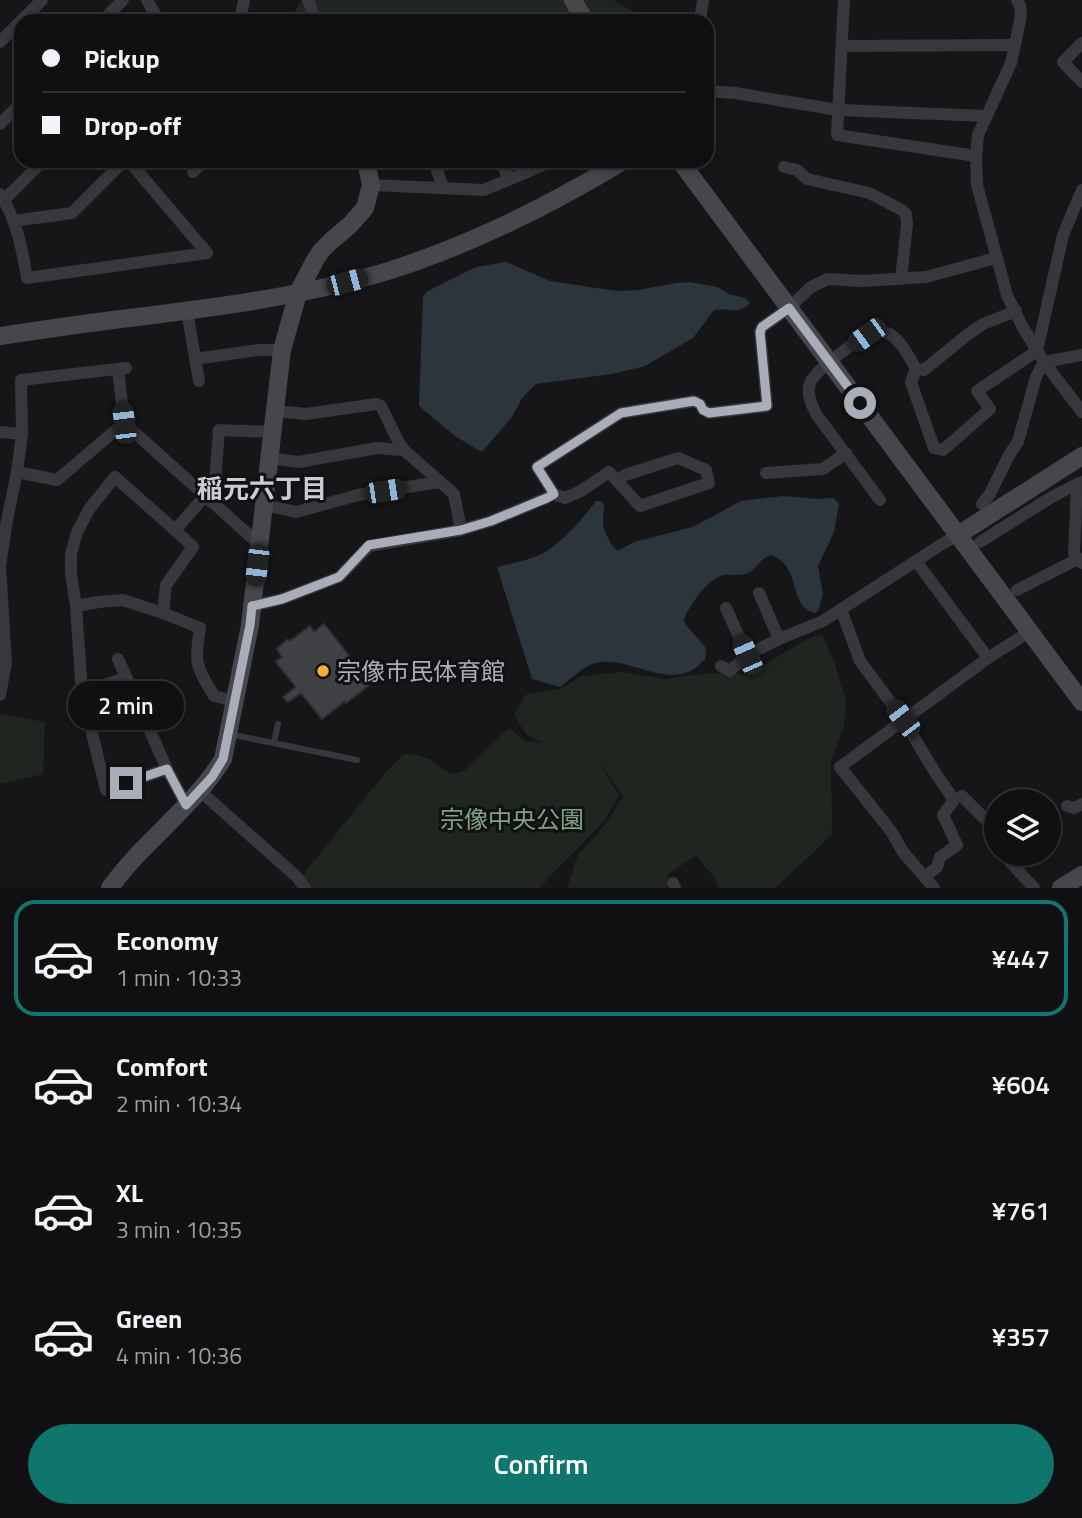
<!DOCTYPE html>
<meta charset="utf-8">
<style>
:root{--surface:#101012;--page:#1e1e20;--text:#f1f3f6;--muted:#9c9d9f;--line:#303032;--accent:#0f766e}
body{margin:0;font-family:"Titillium Web","Noto Sans JP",sans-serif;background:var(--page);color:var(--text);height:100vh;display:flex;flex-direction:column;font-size:26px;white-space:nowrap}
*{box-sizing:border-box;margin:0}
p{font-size:23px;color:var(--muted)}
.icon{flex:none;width:38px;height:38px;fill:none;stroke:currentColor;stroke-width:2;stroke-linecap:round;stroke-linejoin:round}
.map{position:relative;height:888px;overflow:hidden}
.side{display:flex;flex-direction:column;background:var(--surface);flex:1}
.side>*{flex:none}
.hud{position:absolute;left:14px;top:14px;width:700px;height:154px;border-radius:21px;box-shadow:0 4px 10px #0003,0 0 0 2px var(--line);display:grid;align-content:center;height:154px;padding:0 28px;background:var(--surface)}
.buttons{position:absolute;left:984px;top:789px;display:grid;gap:14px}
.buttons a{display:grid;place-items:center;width:77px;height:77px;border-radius:50%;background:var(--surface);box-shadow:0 4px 10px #0003,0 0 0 2px var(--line);font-size:35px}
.end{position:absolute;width:32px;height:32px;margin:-16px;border:9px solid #a8adb8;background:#111;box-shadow:0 0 0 4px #111}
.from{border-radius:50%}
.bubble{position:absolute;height:49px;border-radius:24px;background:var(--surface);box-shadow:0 4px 10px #0003,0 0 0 2px var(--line);font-size:23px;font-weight:600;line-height:49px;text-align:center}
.car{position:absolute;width:21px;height:42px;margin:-21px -10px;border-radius:9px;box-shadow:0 0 5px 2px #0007;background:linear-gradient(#222 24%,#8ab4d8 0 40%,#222 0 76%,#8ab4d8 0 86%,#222 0)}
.hud b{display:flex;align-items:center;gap:24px;height:66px;font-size:26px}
.hud b+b{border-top:2px solid var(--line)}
.hud i{width:18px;height:18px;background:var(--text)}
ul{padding:12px 0 0;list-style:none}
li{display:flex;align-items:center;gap:21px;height:116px;margin:0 14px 10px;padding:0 14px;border:4px solid transparent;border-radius:21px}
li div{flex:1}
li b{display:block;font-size:26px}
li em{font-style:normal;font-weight:600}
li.selected{border-color:var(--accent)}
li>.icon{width:63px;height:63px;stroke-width:1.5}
.cta{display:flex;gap:14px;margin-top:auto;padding:14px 28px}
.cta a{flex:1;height:80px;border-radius:42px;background:var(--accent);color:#fff;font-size:28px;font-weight:600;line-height:80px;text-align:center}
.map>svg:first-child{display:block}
</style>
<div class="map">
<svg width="1082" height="888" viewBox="0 0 1082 888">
<rect width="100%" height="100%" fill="#161618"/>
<g fill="#1e261f">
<path d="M302,0H613L633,11L643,21H288Z"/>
<path d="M822,634L835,664L846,701L844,725L831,762L832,835L775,888H719L714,877L696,856L668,874L666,888H567L578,855L602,829L623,797L599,762L619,796L603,822L539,888H309L303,880L305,872L386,772L404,754H412L429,759L451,774L465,770L509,728L526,741L542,743L526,734L514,715L525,695L560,689L582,676L624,672L664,679L709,673L750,674L805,640Z"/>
<path d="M0,714L45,722L43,774L0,784Z"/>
</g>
<g fill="#2c353c">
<path d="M506,262L550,281L617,291L638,290L676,283L690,282L717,287L729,294L745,298L750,303C738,315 729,308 714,310L693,338L645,366L612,374L536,384L522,398L512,417L483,451H480L455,436L419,406L423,296L428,291L476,267Z"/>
<path d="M783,496L818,499L834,498L839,504L834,532L818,566L823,595L819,608L816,613C795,609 797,586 789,571C786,563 779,559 772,555C762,557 759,565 751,571C743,577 733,574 724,575C709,577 689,606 684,619L686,625L706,648L705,659C700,664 695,670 688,672C658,684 627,656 596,663C582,666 572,679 560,687L532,679L497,567C513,563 531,560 545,552C565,540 582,519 596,501H600L604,504C604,519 600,524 608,538C611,544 612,547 618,551L634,542L693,527L741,501Z"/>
</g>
<path fill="#404145" stroke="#303034" stroke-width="2" d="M324,624L369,681L366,683L368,686L346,703L345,701L322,719L301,693L288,702L283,697L296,687L276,662L282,657L277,649L287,640L290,641L310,626L314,632Z"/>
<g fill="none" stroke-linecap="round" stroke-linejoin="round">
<g stroke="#37383d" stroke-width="6">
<path d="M229,734L357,760"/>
<path d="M274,743L278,724"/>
</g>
<g stroke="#37383d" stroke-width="12">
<path d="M147,0L159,21"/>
<path d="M308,0L316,21"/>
<path d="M844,0L837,135L976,156"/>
<path d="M1017,0L1020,6L1021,16L1011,63L978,135L976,156L977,185L1007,295L1022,326L1044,362L1082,412"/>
<path d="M102,21L123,0"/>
<path d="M240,21L244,0"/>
<path d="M700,21L703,0"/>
<path d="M0,42L42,0"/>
<path d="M1082,43L1063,62L1082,82"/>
<path d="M842,46L1014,45"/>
<path d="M707,91L735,93L838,110L987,116"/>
<path d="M0,124L21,103"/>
<path d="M129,161L207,253"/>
<path d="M434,161L443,188"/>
<path d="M502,161L508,180"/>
<path d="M784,167L797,170L807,179L869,193L902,210L906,214L907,224L901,279"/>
<path d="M193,172L204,161"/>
<path d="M371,185L484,190L553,161"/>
<path d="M0,194C17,220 22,249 27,278L207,253"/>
<path d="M4,200L43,161"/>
<path d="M13,221L72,213L124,161"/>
<path d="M187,311L199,381"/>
<path d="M195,359L258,350H282"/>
<path d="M118,369L124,423L259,544"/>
<path d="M916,369L911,382L934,448L943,450L990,409L977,391L1037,351L1063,235L1082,190"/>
<path d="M275,411L306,414L376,404L381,406L399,443L404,450L454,494L461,530"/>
<path d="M0,432L22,434"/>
<path d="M269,458L299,462L377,448L404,450"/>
<path d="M17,472L57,480L124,423"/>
<path d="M766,473L823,469L846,453"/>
<path d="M1082,482L1077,484L1074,554L1082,563"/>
<path d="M554,494L565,498L581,491L609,472L640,506L709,483L706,470L678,458L625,475L617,480"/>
<path d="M880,500L816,414C812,405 806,393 810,383C814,371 857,340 869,334C873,332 879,331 885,332C900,337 909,357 916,369L924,370L967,335L983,324L1016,311"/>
<path d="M210,501L214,496L219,430L272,432"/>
<path d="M982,504L990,494L1009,455L1018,442L1036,377L1044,362L1082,355"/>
<path d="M264,505L296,512L358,495L439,482"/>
<path d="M980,542L1050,498L1077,484"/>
<path d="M916,561L988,658"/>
<path d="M1017,590L1078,559"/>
<path d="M759,593L779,639"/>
<path d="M76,606L99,602L123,600L163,613L200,628C194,663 196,666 214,696L235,701"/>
<path d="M252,606L282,599L339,577L369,546L461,530L491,521L546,498L554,494L537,467L621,413L694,401L700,404L703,410L709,413L767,406L760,332L762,327L789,308L811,287L828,279L863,281L926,277L996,258"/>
<path d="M726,608L747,655"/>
<path d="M841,609L860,661L903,719L936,774L954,800L943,815L957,845L940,857L937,867L925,877"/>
<path d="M163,613L166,585L193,547L175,530"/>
<path d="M118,659L167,769"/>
<path d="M721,666L730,671L747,655L779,639L823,621L942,544L958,535"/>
<path d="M82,693L125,678"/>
<path d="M0,695L6,663L0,566L7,520L17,472L22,434L21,380L126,368"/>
<path d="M200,791L297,877L305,888"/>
<path d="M962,796L988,822L996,836"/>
<path d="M186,805L167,769L106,790L82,693L76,606L71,574V554L77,532L90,508L115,477L175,530L205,496"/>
<path d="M1067,806L1074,808L1082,804"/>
<path d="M1006,854L1010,862L1034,888"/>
<path d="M673,883L675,888"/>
<path d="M934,888L903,852L891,831L840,767L988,658L1029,632"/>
</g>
<g stroke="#45474d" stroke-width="18">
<path d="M573,0L585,21"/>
<path d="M680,161L1082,702"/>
<path d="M0,336C40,330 81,324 121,319C211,308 301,297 388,271C470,245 549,206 623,161"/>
<path d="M958,535L1082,456"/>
<path d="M110,888C143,841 193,808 223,759L250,625L282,350L298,293L314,262L321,251L331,241L350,225L365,208L371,185L366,161"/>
<path d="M1061,888L1082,875"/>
</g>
</g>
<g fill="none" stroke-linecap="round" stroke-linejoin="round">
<path stroke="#a8adb8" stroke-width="9" d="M126,783L167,769L186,805L212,777L223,759L250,625L252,606L282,599L339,577L369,545L461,530L491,521L547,498L554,494L537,467L621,413L694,401L700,404L703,410L709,413L767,406L760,332L762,327L789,308L860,403"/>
</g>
<circle fill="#f2b134" stroke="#111113" stroke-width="2.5" cx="323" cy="671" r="7"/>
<g text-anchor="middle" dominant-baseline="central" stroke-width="6" stroke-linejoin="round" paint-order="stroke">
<g font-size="24" fill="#a8adb8" stroke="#111113" text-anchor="start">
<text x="337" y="671">宗像市民体育館</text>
</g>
<g font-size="24" fill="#7fa381" stroke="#111113">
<text x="512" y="819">宗像中央公園</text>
</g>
<g font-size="26" font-weight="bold" fill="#c9ccd4" stroke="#111113">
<text x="262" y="488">稲元六丁目</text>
</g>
</g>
</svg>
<div class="buttons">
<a><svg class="icon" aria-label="layers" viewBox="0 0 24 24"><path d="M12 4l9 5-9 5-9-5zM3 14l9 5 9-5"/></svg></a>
</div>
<i class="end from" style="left:860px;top:403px"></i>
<i class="end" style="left:126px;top:783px"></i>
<div class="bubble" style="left:68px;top:681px;width:116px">2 min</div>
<i class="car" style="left:347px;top:282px;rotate:75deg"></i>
<i class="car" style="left:867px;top:335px;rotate:234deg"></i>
<i class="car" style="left:124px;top:423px;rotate:353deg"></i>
<i class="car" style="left:385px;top:491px;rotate:81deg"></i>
<i class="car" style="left:257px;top:565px;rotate:187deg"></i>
<i class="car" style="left:747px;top:655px;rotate:336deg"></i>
<i class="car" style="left:903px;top:719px;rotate:323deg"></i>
<div class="hud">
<b><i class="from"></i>Pickup</b>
<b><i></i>Drop-off</b>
</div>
</div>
<section class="side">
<ul>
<li class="selected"><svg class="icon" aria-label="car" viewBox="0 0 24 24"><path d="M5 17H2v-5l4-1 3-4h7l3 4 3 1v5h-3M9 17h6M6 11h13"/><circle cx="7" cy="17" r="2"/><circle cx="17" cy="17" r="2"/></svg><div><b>Economy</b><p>1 min · 10:33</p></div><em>¥447</em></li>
<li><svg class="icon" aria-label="car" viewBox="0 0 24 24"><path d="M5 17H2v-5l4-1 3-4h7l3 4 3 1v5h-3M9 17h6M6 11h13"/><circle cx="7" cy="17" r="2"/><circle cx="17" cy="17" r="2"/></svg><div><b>Comfort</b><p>2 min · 10:34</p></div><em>¥604</em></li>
<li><svg class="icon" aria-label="car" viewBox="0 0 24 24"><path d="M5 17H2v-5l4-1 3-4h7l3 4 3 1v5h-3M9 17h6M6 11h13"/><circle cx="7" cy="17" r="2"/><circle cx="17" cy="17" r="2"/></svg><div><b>XL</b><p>3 min · 10:35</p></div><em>¥761</em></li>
<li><svg class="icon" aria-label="car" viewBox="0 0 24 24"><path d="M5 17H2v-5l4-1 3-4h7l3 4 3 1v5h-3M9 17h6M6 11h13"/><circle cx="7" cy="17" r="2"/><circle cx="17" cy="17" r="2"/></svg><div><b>Green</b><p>4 min · 10:36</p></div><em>¥357</em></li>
</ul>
<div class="cta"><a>Confirm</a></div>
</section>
